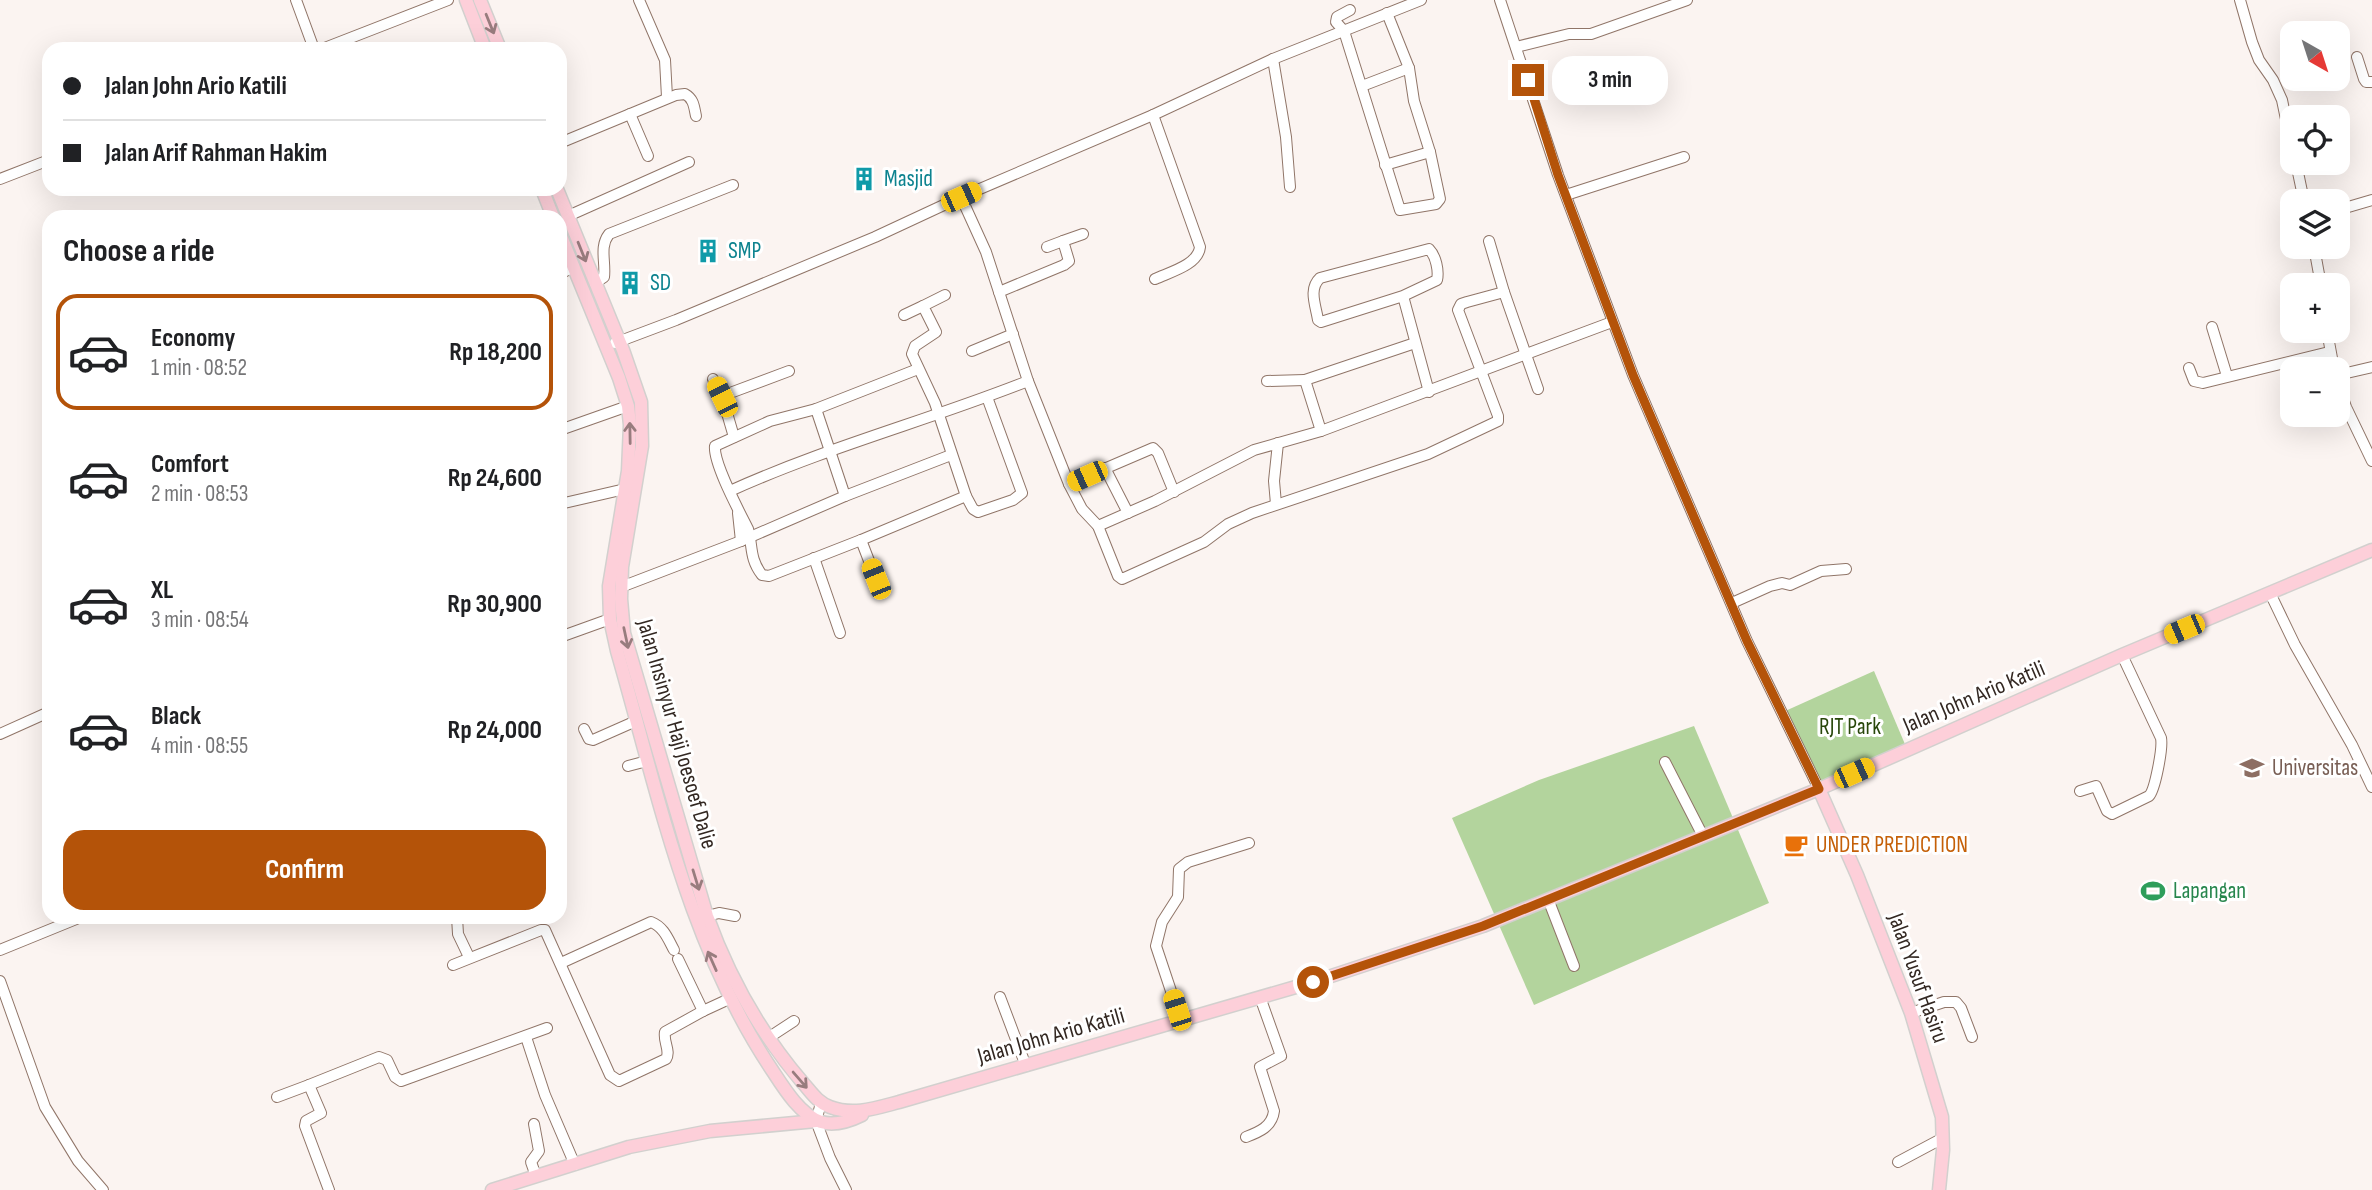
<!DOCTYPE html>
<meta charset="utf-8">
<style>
:root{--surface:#fff;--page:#f2f2f2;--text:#202124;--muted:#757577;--line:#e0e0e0;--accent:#b45309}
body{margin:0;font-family:"Sofia Sans Condensed",sans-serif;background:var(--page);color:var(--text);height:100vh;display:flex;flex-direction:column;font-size:26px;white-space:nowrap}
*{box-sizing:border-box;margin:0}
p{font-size:23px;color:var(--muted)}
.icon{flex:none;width:38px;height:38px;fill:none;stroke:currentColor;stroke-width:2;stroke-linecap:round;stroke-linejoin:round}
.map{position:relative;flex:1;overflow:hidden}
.details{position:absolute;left:42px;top:210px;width:525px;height:714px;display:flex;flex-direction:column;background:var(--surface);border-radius:21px;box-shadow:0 7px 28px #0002}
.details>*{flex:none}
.banner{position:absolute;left:42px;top:42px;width:525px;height:154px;border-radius:21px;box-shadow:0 7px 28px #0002;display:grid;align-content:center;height:154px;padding:0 21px;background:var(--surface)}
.needle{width:46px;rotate:141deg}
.fabs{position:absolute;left:2280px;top:21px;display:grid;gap:14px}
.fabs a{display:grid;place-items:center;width:70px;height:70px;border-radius:14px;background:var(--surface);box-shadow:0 7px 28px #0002;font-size:35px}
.end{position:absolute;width:32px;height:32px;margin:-16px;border:9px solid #b45309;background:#fff;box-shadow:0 0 0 4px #fff}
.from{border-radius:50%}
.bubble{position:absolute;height:49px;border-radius:21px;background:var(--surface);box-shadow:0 7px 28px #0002;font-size:23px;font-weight:700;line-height:49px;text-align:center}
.car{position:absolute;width:21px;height:42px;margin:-21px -10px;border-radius:9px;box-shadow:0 0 5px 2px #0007;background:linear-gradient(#f5c518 24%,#345 0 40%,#f5c518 0 76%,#345 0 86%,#f5c518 0)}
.banner b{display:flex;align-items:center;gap:24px;height:66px;font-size:26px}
.banner b+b{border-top:2px solid var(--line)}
.banner i{width:18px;height:18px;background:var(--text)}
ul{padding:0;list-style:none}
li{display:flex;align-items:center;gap:21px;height:116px;margin:0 14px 10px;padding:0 7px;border:4px solid transparent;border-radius:21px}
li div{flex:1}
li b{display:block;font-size:26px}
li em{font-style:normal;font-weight:700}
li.active{border-color:var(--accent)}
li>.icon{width:63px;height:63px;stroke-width:1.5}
h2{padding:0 21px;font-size:32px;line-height:84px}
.cta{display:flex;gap:14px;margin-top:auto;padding:14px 21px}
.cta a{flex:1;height:80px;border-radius:21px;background:var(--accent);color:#fff;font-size:28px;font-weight:700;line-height:80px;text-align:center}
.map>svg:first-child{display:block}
</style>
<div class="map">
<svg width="2372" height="1190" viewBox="0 0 2372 1190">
<rect width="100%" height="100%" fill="#fbf4f1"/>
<g fill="#b3d49d">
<path d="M1874,671L1907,749L1818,786L1783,712Z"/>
<path d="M1694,726L1769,903L1534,1005L1452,818L1539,780Z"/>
</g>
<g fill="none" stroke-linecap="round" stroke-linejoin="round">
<g stroke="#907568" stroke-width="12">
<g id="minor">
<path d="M296,0L314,49"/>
<path d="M639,0L665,60L667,97"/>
<path d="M1500,0L1558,175L1633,375L1747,641L1819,789"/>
<path d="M2240,0L2252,42L2259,60L2273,80L2282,100L2292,148"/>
<path d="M1350,10L1337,17L1336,22L1344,31L1400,210L1436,204L1440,199L1430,152"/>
<path d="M1516,47L1569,34H1591L1687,0"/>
<path d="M322,49L448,0"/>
<path d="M2357,57L2364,79L2366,82H2372"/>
<path d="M1273,59L1286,137L1290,187"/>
<path d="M1362,86L1409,68"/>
<path d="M630,114L648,156"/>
<path d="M1153,115L1200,247C1198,265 1170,272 1155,279"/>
<path d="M560,143L676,95L685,94C694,99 694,107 696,116"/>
<path d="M2296,163L2304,201"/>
<path d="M1385,165L1430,152L1414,101L1409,68L1387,13"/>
<path d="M0,179L49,160"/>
<path d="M1566,195L1684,157"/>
<path d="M961,197L986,252L1028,381L1069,484L1153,448L1158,453L1174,492"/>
<path d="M2338,210L2372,200"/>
<path d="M568,216L689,162"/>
<path d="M1489,241L1504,292L1538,389"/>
<path d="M1047,247L1063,241"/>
<path d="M2314,247L2321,285"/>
<path d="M560,274L573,267"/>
<path d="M595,283L604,277C606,262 599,247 609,234L733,185"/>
<path d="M999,292L1064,265L1069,261L1063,241L1083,234"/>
<path d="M945,295L923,306L936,332L915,346L912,354L935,403L966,496L973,509L978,512L1013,500L1022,493L987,397"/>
<path d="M1403,296L1437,280C1439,271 1436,256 1429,249L1320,278C1308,289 1316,306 1318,320L1321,322L1403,296L1429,392"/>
<path d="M904,315L923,306"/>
<path d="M2212,327L2227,376"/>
<path d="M2327,331L2334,369"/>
<path d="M615,343L676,320L875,237L961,197L1153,115L1273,59L1421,0"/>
<path d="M972,351L1013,334"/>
<path d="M2189,368L2194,381L2203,383L2329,352"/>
<path d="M918,369L816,409L770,421L715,446C713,463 739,511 748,529C753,546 749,558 762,575L769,576L861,540L966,496"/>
<path d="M2338,375L2372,367"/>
<path d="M713,379L722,396L734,437"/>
<path d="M1267,381L1305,380"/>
<path d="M2338,384L2346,407L2372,461"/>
<path d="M722,396L789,371"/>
<path d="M816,409L845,496"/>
<path d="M560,430L628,406"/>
<path d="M1321,431L1305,380L1415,343"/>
<path d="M1105,468L1128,513"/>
<path d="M1069,484L1082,509L1098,526L1118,576L1122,579L1204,542L1228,524L1252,513L1428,454L1498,421V416L1458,310L1461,304L1467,302L1504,292"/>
<path d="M730,491C827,447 930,420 1028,381"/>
<path d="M560,504L625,489"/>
<path d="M1276,504L1274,481L1278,443"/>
<path d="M738,513L741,541"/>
<path d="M1098,526L1155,501L1254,450L1321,431L1612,322"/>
<path d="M861,540L876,579"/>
<path d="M814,558L840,633"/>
<path d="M621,587L741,541L845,496L951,455"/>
<path d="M2270,593L2295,645L2352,745L2372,787"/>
<path d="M1732,603L1770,586L1782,583L1790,585L1821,571L1846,569"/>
<path d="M560,637L610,619"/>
<path d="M584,729L589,739L593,740L636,721"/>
<path d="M0,734L49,712"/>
<path d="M1665,762L1703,836"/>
<path d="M628,766L647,761"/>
<path d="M2080,791L2096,786L2107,811L2112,814L2149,796C2155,790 2163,748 2161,738L2122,655"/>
<path d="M1548,899L1574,966"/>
<path d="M707,916L719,913L735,916"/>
<path d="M457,917L458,934L469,957"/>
<path d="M0,950L81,917"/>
<path d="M678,959L703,1011L729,999"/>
<path d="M561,963L651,922C664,927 668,939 674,950"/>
<path d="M453,965L541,930H545L610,1075L619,1081L666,1059C671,1051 663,1042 665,1032L703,1011"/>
<path d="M0,981L45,1107L78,1161L103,1190"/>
<path d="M1000,997L1026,1066"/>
<path d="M1911,1013L1944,1002H1956L1961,1008L1972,1037"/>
<path d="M1181,1021L1156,946L1162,922L1178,897L1179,869L1188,862L1249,843"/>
<path d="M526,1037L545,1095L575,1165"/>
<path d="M768,1038L794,1021"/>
<path d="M277,1097L309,1085"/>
<path d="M821,1103L816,1121L830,1158L846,1190"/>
<path d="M534,1124L539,1151L531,1162L536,1176"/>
<path d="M1246,1137C1259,1132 1272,1127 1274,1111L1260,1067L1281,1056L1260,997"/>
<path d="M1898,1162L1943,1138"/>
<path d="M329,1190L305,1126L306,1121L321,1113L309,1085L379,1057L387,1060L395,1077L401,1081L547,1028"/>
</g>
</g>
<g stroke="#d2d0ce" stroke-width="15">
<g id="major">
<path d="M466,0L485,49"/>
<path d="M480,0L500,49"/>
<path d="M542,189L553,217"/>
<path d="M557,189L623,350L641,402L642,446L622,567L621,599L624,633L707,916C729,977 761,1034 803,1083C812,1093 817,1102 830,1107C854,1116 876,1108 899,1102L1313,982L1483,926L1819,789L2122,655L2372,550"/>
<path d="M560,234L619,378L628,406L630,425L628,471L609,586L610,619L617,651C659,796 688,946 774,1073C785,1090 801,1115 821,1122C835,1126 850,1121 862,1115"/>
<path d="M1819,789L1857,875L1911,1013L1942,1117L1943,1150L1939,1190"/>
<path d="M492,1190L629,1147L710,1131L816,1121"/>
</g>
</g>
<use href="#minor" stroke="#fff" stroke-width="10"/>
<use href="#major" stroke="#fdcfd9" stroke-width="12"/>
</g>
<defs><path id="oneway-shaft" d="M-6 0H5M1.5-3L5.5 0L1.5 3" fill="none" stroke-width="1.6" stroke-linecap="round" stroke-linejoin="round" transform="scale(1.75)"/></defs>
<g stroke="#987c7e">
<use href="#oneway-shaft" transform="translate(490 24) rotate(68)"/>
<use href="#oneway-shaft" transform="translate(582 252) rotate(68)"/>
<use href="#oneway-shaft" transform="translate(630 433) rotate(-91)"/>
<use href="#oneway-shaft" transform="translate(626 638) rotate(78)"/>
<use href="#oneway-shaft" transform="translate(696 880) rotate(73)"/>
<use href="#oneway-shaft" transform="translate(712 961) rotate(-114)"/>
<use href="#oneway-shaft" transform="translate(800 1080) rotate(49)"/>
</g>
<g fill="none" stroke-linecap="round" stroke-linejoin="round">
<path stroke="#b45309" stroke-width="9" d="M1313,982L1483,926L1819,789L1747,641L1633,375L1558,175L1528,80"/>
</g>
<defs>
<g id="building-bare" transform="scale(1.89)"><path d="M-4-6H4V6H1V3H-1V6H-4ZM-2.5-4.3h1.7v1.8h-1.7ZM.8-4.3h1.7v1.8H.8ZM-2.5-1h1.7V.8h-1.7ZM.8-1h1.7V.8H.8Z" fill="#0f9aa8" stroke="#fff" stroke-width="2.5" paint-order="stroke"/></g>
<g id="university-bare" transform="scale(1.89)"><path d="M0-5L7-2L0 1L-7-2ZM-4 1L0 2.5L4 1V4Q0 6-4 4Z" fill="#8d6e63" stroke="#fff" stroke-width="2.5" paint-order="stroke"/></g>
<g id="cafe-bare" transform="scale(1.89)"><path d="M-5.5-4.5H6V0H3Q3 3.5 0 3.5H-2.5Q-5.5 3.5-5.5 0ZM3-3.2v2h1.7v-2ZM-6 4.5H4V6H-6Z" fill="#e8710a" stroke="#fff" stroke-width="2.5" paint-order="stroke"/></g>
<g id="stadium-bare" transform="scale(1.89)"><path d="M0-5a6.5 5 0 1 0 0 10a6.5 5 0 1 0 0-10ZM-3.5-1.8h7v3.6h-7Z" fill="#2e9e5b" stroke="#fff" stroke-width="2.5" paint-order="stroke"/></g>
</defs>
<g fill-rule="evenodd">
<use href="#building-bare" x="864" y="179"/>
<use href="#building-bare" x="708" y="251"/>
<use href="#building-bare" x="630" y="283"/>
<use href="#university-bare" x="2252" y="768"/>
<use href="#cafe-bare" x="1796" y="845"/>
<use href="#stadium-bare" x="2153" y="891"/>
</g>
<g text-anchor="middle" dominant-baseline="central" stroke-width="6" stroke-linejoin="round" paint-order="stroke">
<g font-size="23" fill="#0d838f" stroke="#fff" text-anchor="start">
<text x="884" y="179">Masjid</text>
<text x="728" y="251">SMP</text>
<text x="650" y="283">SD</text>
</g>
<g font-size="23" fill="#332822" stroke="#fff">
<text transform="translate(1974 697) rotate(-23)">Jalan John Ario Katili</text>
<text transform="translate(677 734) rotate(74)">Jalan Insinyur Haji Joesoef Dalie</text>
<text transform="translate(1918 978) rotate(70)">Jalan Yusuf Hasiru</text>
<text transform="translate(1051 1036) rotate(-16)">Jalan John Ario Katili</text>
</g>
<g font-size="23" fill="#29470b" stroke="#fff">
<text x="1850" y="727">RJT Park</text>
</g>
<g font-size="23" fill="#785e54" stroke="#fff" text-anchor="start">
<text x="2272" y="768">Universitas</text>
</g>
<g font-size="23" fill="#c56008" stroke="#fff" text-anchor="start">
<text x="1816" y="845">UNDER PREDICTION</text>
</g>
<g font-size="23" fill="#27864d" stroke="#fff" text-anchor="start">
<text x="2173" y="891">Lapangan</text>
</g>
</g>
</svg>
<div class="fabs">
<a><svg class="needle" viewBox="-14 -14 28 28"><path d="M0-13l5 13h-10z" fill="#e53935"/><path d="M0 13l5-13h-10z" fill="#757577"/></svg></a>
<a><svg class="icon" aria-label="locate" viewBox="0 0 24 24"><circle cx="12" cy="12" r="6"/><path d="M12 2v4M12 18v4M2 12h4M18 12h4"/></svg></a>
<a><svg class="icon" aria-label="layers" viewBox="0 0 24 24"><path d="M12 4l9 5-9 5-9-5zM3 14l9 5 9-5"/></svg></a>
<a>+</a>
<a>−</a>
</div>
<i class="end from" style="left:1313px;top:982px"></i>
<i class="end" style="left:1528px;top:80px"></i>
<div class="bubble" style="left:1552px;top:56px;width:116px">3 min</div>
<i class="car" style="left:961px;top:197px;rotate:66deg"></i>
<i class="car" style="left:722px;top:397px;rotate:334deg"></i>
<i class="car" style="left:1087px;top:476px;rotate:246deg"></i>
<i class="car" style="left:876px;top:579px;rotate:338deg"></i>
<i class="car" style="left:2184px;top:629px;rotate:247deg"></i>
<i class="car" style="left:1854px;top:773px;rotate:66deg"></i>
<i class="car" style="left:1177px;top:1010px;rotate:342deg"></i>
<div class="banner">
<b><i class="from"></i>Jalan John Ario Katili</b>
<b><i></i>Jalan Arif Rahman Hakim</b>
</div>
<section class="details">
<h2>Choose a ride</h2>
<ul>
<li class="active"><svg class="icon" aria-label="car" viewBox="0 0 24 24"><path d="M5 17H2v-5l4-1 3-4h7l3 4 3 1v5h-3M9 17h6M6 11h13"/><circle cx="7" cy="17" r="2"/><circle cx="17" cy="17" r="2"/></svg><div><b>Economy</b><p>1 min · 08:52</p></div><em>Rp 18,200</em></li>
<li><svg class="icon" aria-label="car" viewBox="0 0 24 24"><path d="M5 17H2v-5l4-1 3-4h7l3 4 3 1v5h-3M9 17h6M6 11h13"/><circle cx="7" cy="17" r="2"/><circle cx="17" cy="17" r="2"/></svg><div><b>Comfort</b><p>2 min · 08:53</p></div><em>Rp 24,600</em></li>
<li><svg class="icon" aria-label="car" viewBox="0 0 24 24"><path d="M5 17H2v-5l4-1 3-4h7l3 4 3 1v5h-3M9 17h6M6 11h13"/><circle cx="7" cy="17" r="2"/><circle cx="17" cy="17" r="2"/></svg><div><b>XL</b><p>3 min · 08:54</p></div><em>Rp 30,900</em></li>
<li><svg class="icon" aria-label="car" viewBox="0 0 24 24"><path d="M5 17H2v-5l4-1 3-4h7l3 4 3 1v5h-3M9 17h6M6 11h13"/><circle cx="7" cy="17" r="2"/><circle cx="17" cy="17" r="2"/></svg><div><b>Black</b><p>4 min · 08:55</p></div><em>Rp 24,000</em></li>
</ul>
<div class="cta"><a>Confirm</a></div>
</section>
</div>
